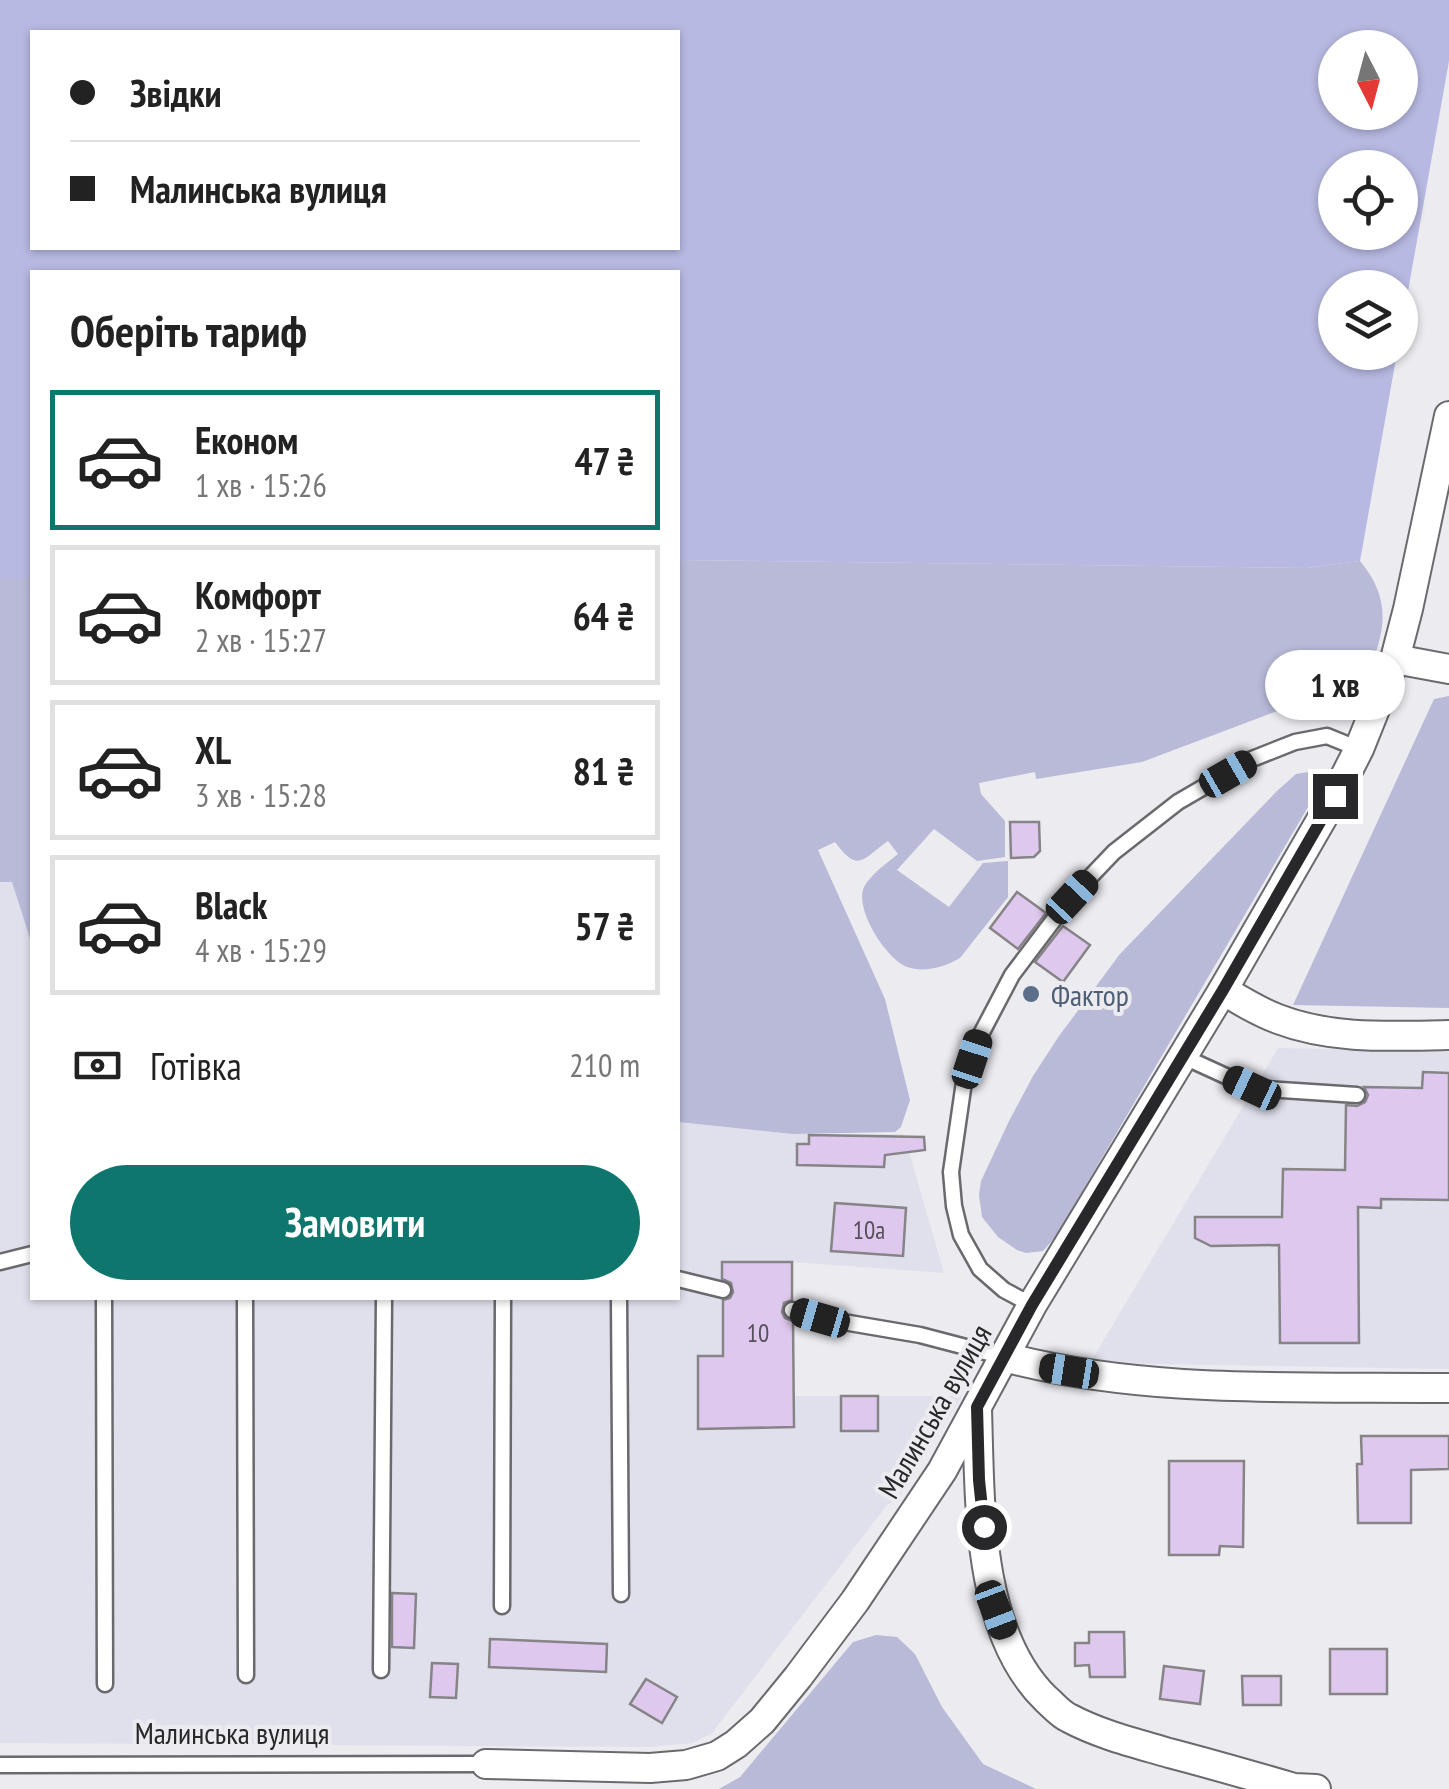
<!DOCTYPE html>
<html lang="uk">
<meta charset="utf-8">
<style>
:root{--surface:#fff;--page:#f2f2f2;--text:#222;--muted:#767676;--line:#e0e0e0;--accent:#0f766e}
body{margin:0;font-family:"PT Sans Narrow",sans-serif;background:var(--page);color:var(--text);height:100vh;display:flex;flex-direction:column;font-size:38px;white-space:nowrap}
*{box-sizing:border-box;margin:0}
p{font-size:32px;color:var(--muted)}
.icon{flex:none;width:55px;height:55px;fill:none;stroke:currentColor;stroke-width:2;stroke-linecap:round;stroke-linejoin:round}
.map{position:relative;flex:1;overflow:hidden}
.drawer{position:absolute;left:30px;top:270px;width:650px;height:1030px;display:flex;flex-direction:column;background:var(--surface);border-radius:0px;box-shadow:0 2px 8px #0004}
.drawer>*{flex:none}
.banner{position:absolute;left:30px;top:30px;width:650px;height:220px;border-radius:0px;box-shadow:0 2px 8px #0004;display:grid;align-content:center;height:220px;padding:0 40px;background:var(--surface)}
.needle{width:65px;rotate:174deg}
.fabs{position:absolute;left:1318px;top:30px;display:grid;gap:20px}
.fabs a{display:grid;place-items:center;width:100px;height:100px;border-radius:50%;background:var(--surface);box-shadow:0 2px 8px #0004;font-size:50px}
.end{position:absolute;width:45px;height:45px;margin:-22px;border:12px solid #28282a;background:#fff;box-shadow:0 0 0 5px #fff}
.from{border-radius:50%}
.bubble{position:absolute;height:70px;border-radius:35px;background:var(--surface);box-shadow:0 2px 8px #0004;font-size:32px;font-weight:800;line-height:70px;text-align:center}
.car{position:absolute;width:30px;height:60px;margin:-30px -15px;border-radius:12px;box-shadow:0 0 8px 2px #0007;background:linear-gradient(#222 24%,#8ab4d8 0 40%,#222 0 76%,#8ab4d8 0 86%,#222 0)}
.banner b{display:flex;align-items:center;gap:35px;height:95px;font-size:38px}
.banner b+b{border-top:2px solid var(--line)}
.banner i{width:25px;height:25px;background:var(--text)}
ul{padding:0;list-style:none}
li{display:flex;align-items:center;gap:30px;height:140px;margin:0 20px 15px;padding:0 20px;border:5px solid var(--line);border-radius:0px}
li div{flex:1}
li b{display:block;font-size:38px}
li em{font-style:normal;font-weight:800}
li.on{border-color:var(--accent)}
li>.icon{width:90px;height:90px;stroke-width:1.5}
h2{padding:0 40px;font-size:45px;line-height:120px}
.pay{display:flex;align-items:center;gap:25px;height:110px;padding:0 40px;font-size:38px}
.pay p{margin-inline-start:auto}
.action{display:flex;gap:20px;margin-top:auto;padding:20px 40px}
.action a{flex:1;height:115px;border-radius:60px;background:var(--accent);color:#fff;font-size:40px;font-weight:800;line-height:115px;text-align:center}
.map>svg:first-child{display:block}
</style>
<div class="map">
<svg width="1449" height="1789" viewBox="0 0 1449 1789">
<rect width="100%" height="100%" fill="#ebebf0"/>
<g fill="#dfe0ec">
<path d="M0,882H12L32,945V1298H678V1122L792,1134H904L944,1273L792,1262L794,1396H962L899,1498L887,1505L712,1733L693,1743L649,1747L0,1743Z"/>
<path d="M1278,1048L1449,1052V1369L1090,1363Z"/>
</g>
<g fill="#b8bad8">
<path d="M0,552L32,553V945L12,882H0Z"/>
<path d="M678,560L1306,568L1360,561C1384,590 1388,616 1376,652C1374,660 1372,668 1365,674C1360,680 1352,683 1344,686L1142,762L1036,779L1035,772L979,783L981,794L1005,821V857L977,861L934,829L897,870L949,907L983,863L1008,861V897L960,958C945,967 924,973 907,967C886,959 854,909 864,887C871,874 887,863 898,854L888,841C862,859 859,874 835,842L818,850L885,999L910,1100L901,1127L895,1132L792,1134L678,1122Z"/>
<path d="M1449,696V1008L1293,1005L1434,699Z"/>
<path d="M1308,772L1313,775L1318,783L1311,802L1056,1236L1043,1251L1026,1253L1017,1250L998,1237L982,1217L979,1195L981,1181L1009,1121L1033,1076L1059,1036L1120,954L1277,791L1296,774Z"/>
<path d="M876,1635L897,1637L915,1654L942,1707L983,1764L1036,1789H719L740,1777L853,1642Z"/>
</g>
<path fill="#b7b9e2" fill-rule="evenodd" d="M0,0H1449V61L1400,336V288H1335V352L1397,353L1360,561L1306,568L678,560V272H32V578H0ZM32,32H678V248H32ZM1335,48H1400V112H1335ZM1335,168H1400V232H1335Z"/>
<g fill="#dfc8ed" stroke="#868487" stroke-width="2.5">
<path d="M1010,822H1039L1040,851L1034,857L1011,858Z"/>
<path d="M1017,892L1046,913L1018,949L990,928Z"/>
<path d="M1063,926L1090,945L1063,982L1035,962Z"/>
<path d="M1423,1072L1449,1073V1200L1381,1199V1208L1358,1207L1359,1343H1280L1279,1245L1211,1246L1195,1238V1217H1282L1283,1169L1345,1170L1346,1105L1357,1106L1365,1102L1368,1095L1364,1087L1422,1088Z"/>
<path d="M809,1135L924,1137L925,1150L885,1155L884,1167L797,1165V1144H809Z"/>
<path d="M835,1203L906,1208L903,1256L831,1251Z"/>
<path d="M722,1262H792V1300L784,1303L782,1312L785,1318L793,1321L794,1427L698,1429V1356H723V1300L730,1298L733,1292L731,1283L722,1279Z"/>
<rect x="841" y="1396" width="37" height="35"/>
<path d="M1361,1436H1449V1469L1411,1470V1523H1358L1357,1464H1362Z"/>
<path d="M1169,1461H1244L1243,1547L1220,1546L1219,1555H1169Z"/>
<path d="M392,1593L416,1594L414,1648L392,1647Z"/>
<path d="M1089,1632H1124L1125,1677H1090L1089,1665L1075,1666V1643H1089Z"/>
<path d="M490,1639L607,1644L606,1672L489,1667Z"/>
<rect x="1330" y="1649" width="57" height="45"/>
<path d="M432,1663L458,1664L456,1698L430,1697Z"/>
<path d="M1164,1666L1204,1671L1200,1704L1160,1699Z"/>
<path d="M1242,1676H1281V1705H1243Z"/>
<path d="M646,1679L677,1697L662,1723L630,1704Z"/>
</g>
<g fill="none" stroke-linecap="round" stroke-linejoin="round">
<g stroke="#6a6a6e" stroke-width="19">
<g id="service">
<path d="M1182,1056L1252,1088L1357,1095"/>
<path d="M0,1262L32,1254"/>
<path d="M678,1279L723,1290"/>
<path d="M104,1298L105,1684"/>
<path d="M245,1298L246,1675"/>
<path d="M619,1298L621,1594"/>
<path d="M1032,1305L1004,1290L980,1269L961,1235L954,1206L951,1172L964,1082L980,1036L1012,975L1071,897L1114,852L1178,802L1252,759L1295,742L1327,736L1359,749"/>
<path d="M792,1310L820,1318L920,1335L1004,1357"/>
<path d="M502,1606L503,1298"/>
<path d="M381,1670L384,1298"/>
<path d="M0,1765L486,1764"/>
</g>
</g>
<g stroke="#6a6a6e" stroke-width="32">
<g id="minor">
<path d="M1395,659L1449,669"/>
<path d="M1223,990C1241,1001 1259,1012 1278,1019C1333,1040 1392,1036 1449,1035"/>
<path d="M1004,1357C1149,1395 1301,1386 1449,1388"/>
<path d="M977,1409C980,1500 976,1631 1046,1699C1053,1705 1060,1714 1069,1718C1101,1735 1135,1743 1169,1753C1211,1764 1253,1776 1294,1788L1316,1789"/>
<path d="M486,1764L650,1768L686,1765L717,1756L736,1744L762,1721L798,1677L855,1601L942,1471L1032,1305L1223,990L1335,796L1359,749L1395,659L1408,609L1449,416"/>
</g>
</g>
<use href="#service" stroke="#fff" stroke-width="14"/>
<use href="#minor" stroke="#fff" stroke-width="28"/>
</g>
<g fill="none" stroke-linecap="round" stroke-linejoin="round">
<path stroke="#28282a" stroke-width="12" d="M984,1527L979,1480L977,1407L1032,1305L1223,990L1335,796"/>
</g>
<circle fill="#5c6f8a" stroke="#ebebf0" stroke-width="4" cx="1031" cy="994" r="10"/>
<g text-anchor="middle" dominant-baseline="central" stroke-width="8" stroke-linejoin="round" paint-order="stroke">
<g font-size="25" fill="#56505b">
<text x="869" y="1230">10а</text>
<text x="758" y="1333">10</text>
</g>
<g font-size="30" fill="#4e5e75" stroke="#ebebf0" text-anchor="start">
<text x="1051" y="994">Фактор</text>
</g>
<g font-size="30" fill="#28282a" stroke="#ebebf0">
<text transform="translate(934 1411) rotate(-60)">Малинська вулиця</text>
<text x="232" y="1732">Малинська вулиця</text>
</g>
</g>
</svg>
<div class="fabs">
<a><svg class="needle" viewBox="-14 -14 28 28"><path d="M0-13l5 13h-10z" fill="#e53935"/><path d="M0 13l5-13h-10z" fill="#767676"/></svg></a>
<a><svg class="icon" aria-label="locate" viewBox="0 0 24 24"><circle cx="12" cy="12" r="6"/><path d="M12 2v4M12 18v4M2 12h4M18 12h4"/></svg></a>
<a><svg class="icon" aria-label="layers" viewBox="0 0 24 24"><path d="M12 4l9 5-9 5-9-5zM3 14l9 5 9-5"/></svg></a>
</div>
<i class="end from" style="left:984px;top:1527px"></i>
<i class="end" style="left:1335px;top:796px"></i>
<div class="bubble" style="left:1265px;top:650px;width:140px">1 хв</div>
<i class="car" style="left:1228px;top:774px;rotate:60deg"></i>
<i class="car" style="left:1072px;top:897px;rotate:43deg"></i>
<i class="car" style="left:972px;top:1059px;rotate:18deg"></i>
<i class="car" style="left:1252px;top:1088px;rotate:295deg"></i>
<i class="car" style="left:820px;top:1318px;rotate:286deg"></i>
<i class="car" style="left:1069px;top:1371px;rotate:279deg"></i>
<i class="car" style="left:996px;top:1610px;rotate:159deg"></i>
<div class="banner">
<b><i class="from"></i>Звідки</b>
<b><i></i>Малинська вулиця</b>
</div>
<section class="drawer">
<h2>Оберіть тариф</h2>
<ul>
<li class="on"><svg class="icon" aria-label="car" viewBox="0 0 24 24"><path d="M5 17H2v-5l4-1 3-4h7l3 4 3 1v5h-3M9 17h6M6 11h13"/><circle cx="7" cy="17" r="2"/><circle cx="17" cy="17" r="2"/></svg><div><b>Економ</b><p>1 хв · 15:26</p></div><em>47 ₴</em></li>
<li><svg class="icon" aria-label="car" viewBox="0 0 24 24"><path d="M5 17H2v-5l4-1 3-4h7l3 4 3 1v5h-3M9 17h6M6 11h13"/><circle cx="7" cy="17" r="2"/><circle cx="17" cy="17" r="2"/></svg><div><b>Комфорт</b><p>2 хв · 15:27</p></div><em>64 ₴</em></li>
<li><svg class="icon" aria-label="car" viewBox="0 0 24 24"><path d="M5 17H2v-5l4-1 3-4h7l3 4 3 1v5h-3M9 17h6M6 11h13"/><circle cx="7" cy="17" r="2"/><circle cx="17" cy="17" r="2"/></svg><div><b>XL</b><p>3 хв · 15:28</p></div><em>81 ₴</em></li>
<li><svg class="icon" aria-label="car" viewBox="0 0 24 24"><path d="M5 17H2v-5l4-1 3-4h7l3 4 3 1v5h-3M9 17h6M6 11h13"/><circle cx="7" cy="17" r="2"/><circle cx="17" cy="17" r="2"/></svg><div><b>Black</b><p>4 хв · 15:29</p></div><em>57 ₴</em></li>
</ul>
<div class="pay"><svg class="icon" aria-label="cash" viewBox="0 0 24 24"><path d="M3 7h18v10H3z"/><circle cx="12" cy="12" r="2"/></svg>Готівка<p>210 m</p></div>
<div class="action"><a>Замовити</a></div>
</section>
</div>
